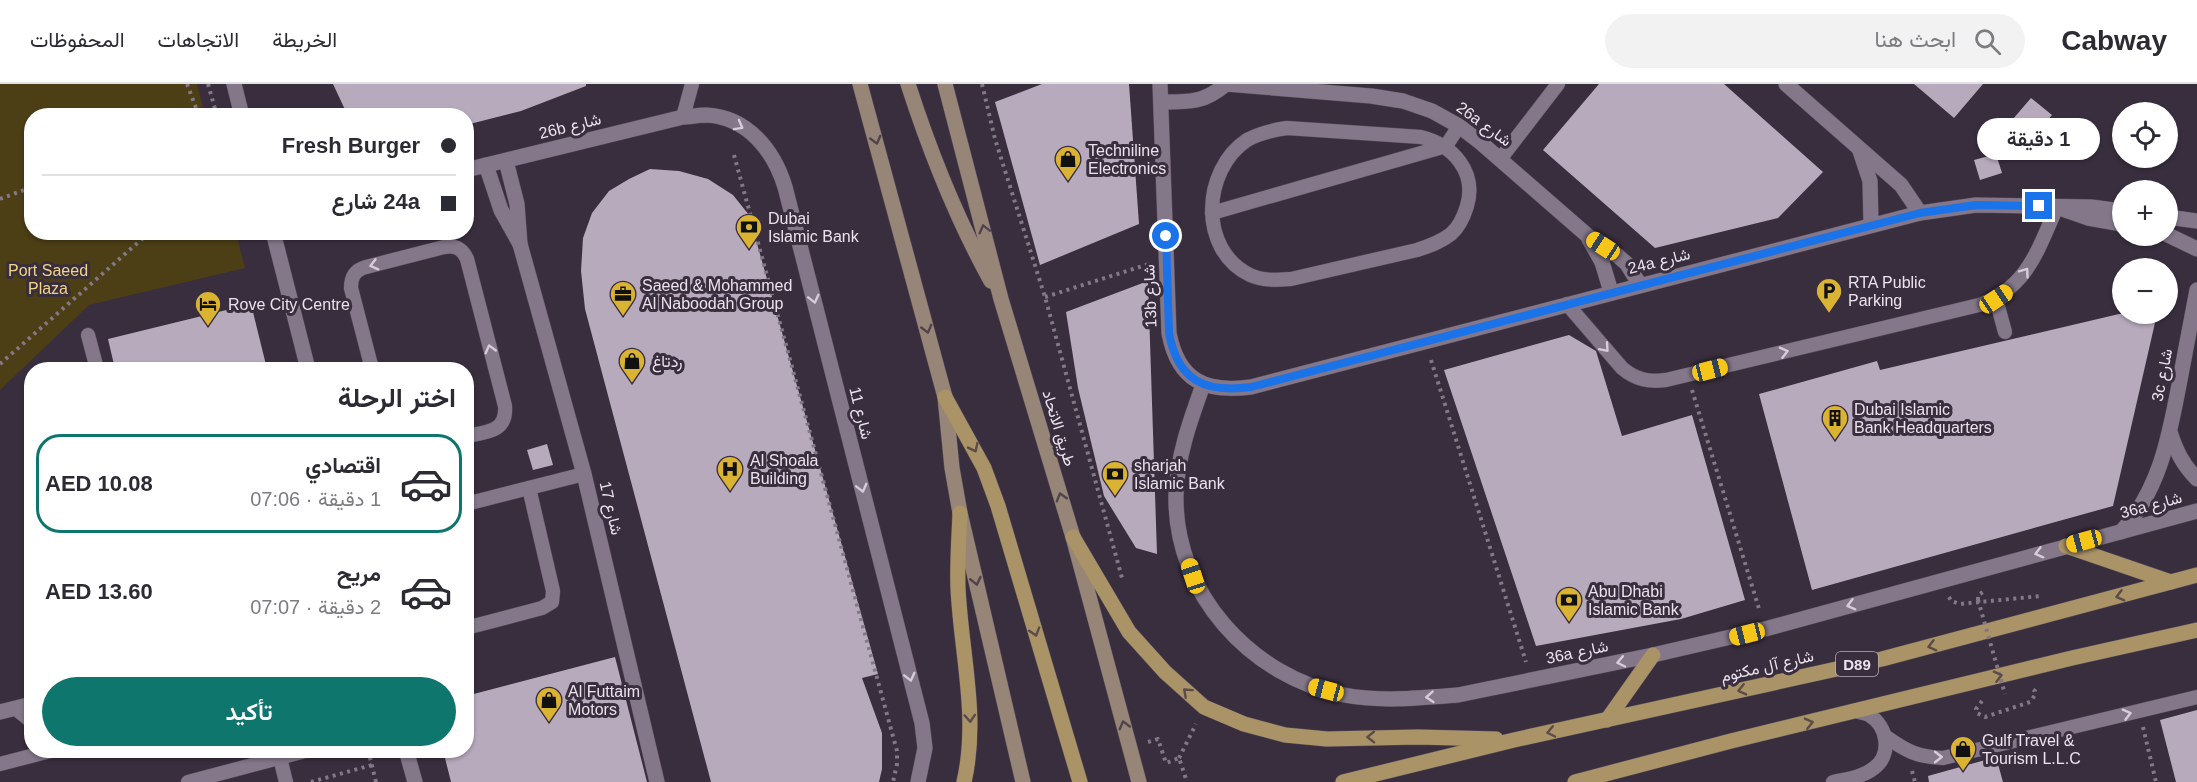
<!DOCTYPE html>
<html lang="ar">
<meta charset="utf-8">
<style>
:root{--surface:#fff;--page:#f2f2f3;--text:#2b2b33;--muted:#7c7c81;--line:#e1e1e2;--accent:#0f766e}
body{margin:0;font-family:Arial,Vazirmatn,sans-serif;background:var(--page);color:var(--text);direction:rtl;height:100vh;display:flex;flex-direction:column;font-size:22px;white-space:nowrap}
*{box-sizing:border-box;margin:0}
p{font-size:20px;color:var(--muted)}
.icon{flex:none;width:33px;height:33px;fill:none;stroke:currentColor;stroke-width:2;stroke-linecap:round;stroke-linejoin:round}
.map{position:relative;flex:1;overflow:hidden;direction:ltr}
.panel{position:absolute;left:24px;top:278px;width:450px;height:396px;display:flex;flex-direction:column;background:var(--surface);border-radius:24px;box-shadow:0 2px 4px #0004;direction:rtl}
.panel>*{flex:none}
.hud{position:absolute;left:24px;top:24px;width:450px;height:132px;border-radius:24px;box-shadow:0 2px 4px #0004;direction:rtl;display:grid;align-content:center;height:132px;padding:0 18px;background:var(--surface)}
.controls{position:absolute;left:2112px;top:18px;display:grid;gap:12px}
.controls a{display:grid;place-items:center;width:66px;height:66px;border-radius:50%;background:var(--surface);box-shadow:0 2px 4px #0004;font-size:30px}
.end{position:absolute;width:27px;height:27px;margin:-14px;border:8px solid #1a73e8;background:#fff;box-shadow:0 0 0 3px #fff}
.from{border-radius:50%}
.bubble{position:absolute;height:42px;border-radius:21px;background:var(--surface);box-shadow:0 2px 4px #0004;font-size:20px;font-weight:600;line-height:42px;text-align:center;direction:rtl}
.car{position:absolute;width:18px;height:36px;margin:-18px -9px;border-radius:8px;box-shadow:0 0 4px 2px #0007;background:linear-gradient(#f5c518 24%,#345 0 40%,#f5c518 0 76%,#345 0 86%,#f5c518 0)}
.hud b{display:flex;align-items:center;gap:21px;height:57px;font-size:22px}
.hud b+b{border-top:2px solid var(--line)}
.hud i{width:15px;height:15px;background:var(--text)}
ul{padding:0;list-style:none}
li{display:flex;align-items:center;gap:18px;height:99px;margin:0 12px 9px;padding:0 6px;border:3px solid transparent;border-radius:24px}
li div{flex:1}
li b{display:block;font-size:22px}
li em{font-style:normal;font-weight:600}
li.active{border-color:var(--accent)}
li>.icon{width:54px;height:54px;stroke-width:1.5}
h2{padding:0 18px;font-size:27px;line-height:72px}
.primary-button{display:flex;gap:12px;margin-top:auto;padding:12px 18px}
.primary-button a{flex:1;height:69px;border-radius:36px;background:var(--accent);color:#fff;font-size:24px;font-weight:600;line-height:69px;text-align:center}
header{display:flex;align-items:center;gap:36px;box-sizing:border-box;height:84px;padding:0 30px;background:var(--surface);border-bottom:2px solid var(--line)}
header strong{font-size:28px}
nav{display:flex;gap:33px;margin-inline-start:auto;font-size:21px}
.search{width:420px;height:54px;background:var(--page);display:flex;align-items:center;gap:15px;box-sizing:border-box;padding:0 21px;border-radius:33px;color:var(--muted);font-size:22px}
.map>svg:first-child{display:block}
</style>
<header>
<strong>Cabway</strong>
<div class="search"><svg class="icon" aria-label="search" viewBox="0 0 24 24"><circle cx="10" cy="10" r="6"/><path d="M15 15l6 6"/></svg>ابحث هنا</div>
<nav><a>الخريطة</a><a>الاتجاهات</a><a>المحفوظات</a></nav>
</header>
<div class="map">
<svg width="2197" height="698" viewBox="0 0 2197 698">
<rect width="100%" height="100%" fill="#392e3e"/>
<path fill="#4c3e15" d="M0,0H197L205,31L32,32V148L236,149L245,184L89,221L0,306Z"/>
<g fill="#b7aabd">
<path d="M333,0H586V2L521,27L466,41V32H348Z"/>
<path d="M1042,0H1129L1139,140L1040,181L995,18Z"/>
<path d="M1599,0H1724L1823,88L1778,134L1655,164L1543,66Z"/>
<path d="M1914,0H1983L1954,34Z"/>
<path d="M2031,14L2052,31L2026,61L2010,47L2017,38L2013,35Z"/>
<path d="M1996,70L2002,89L1980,96L1974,76Z"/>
<path d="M650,85L679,87L708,95L733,111L749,131L878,590L862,594L882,649V685L879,698H711L585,225L581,187L583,154L592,129L609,107L629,95Z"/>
<path d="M1148,197L1157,470L1136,464L1104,412L1078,304L1066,228Z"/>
<path d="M251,220L267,285H115L108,255Z"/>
<path d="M2119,230H2157L2113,422L1812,506L1759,310L1877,277L1880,286Z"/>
<path d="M1569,251L1596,267L1622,352L1692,331L1745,516L1681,535L1536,562L1444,286Z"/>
<path d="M547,360L553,381L533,386L527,366Z"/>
<path d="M615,573L647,698H451L443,666H466V612Z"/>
<path d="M2197,626V698H2176L2160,636Z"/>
<path d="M1996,673L2003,698H1929L1928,692Z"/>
</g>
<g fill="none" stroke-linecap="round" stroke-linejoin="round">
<g stroke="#554b59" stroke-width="15">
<g id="service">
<path d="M683,33L692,0"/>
<path d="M1287,44L1421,53C1453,61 1477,88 1467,122C1464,132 1459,143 1451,150C1441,158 1429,162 1417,166L1291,195C1277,196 1263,197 1250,191C1198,166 1202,86 1247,56C1260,49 1273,46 1287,44Z"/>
<path d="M1501,74L1558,0"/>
<path d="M1212,129L1446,62L1459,42"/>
<path d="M1996,215L2005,248"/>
<path d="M1567,220L1622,284C1636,296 1649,298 1666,296L1979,221C2028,203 2037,167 2057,123"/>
<path d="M88,251L97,285"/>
<path d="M372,285L351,204C351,192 355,186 366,183L444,163C455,161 462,164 467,175L505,322C507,348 487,348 466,352"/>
<path d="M466,420L584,390"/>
<path d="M466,544L542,524L552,518L553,507L529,404"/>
<path d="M15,624L32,638"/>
<path d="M1885,652C1906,667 1917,673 1943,674L2197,613"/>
<path d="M280,674L286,698"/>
<path d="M0,680L54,666"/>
<path d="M188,698L309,666"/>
<path d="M1833,698C1847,695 1863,693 1874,684C1892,671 1888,642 1869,631C1866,629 1860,629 1856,627"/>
</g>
</g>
<g stroke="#554b59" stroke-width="16">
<g id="minor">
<path d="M234,0L242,32"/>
<path d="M1160,0L1169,249C1178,297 1206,309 1251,303L1920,129L1976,121L2091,123L2122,127"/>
<path d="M1226,0L1371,12L1403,17L1432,27L1459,42L1480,58L1588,152L1618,172L1627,180L1640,201"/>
<path d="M1786,0L1901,101L1920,129"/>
<path d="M1161,18C1189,18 1204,19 1226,0"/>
<path d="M1860,67L1870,97L1871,140"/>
<path d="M506,77L517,120L520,160L584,390L657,698"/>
<path d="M486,81L501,126L520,160"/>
<path d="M466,86L683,33C690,33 699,31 706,31C748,33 774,67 785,103L922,639L925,664L918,698"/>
<path d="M2065,126L2088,134L2122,140"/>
<path d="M2168,133L2197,137"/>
<path d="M273,148L308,285"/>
<path d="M2168,151L2197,165"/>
<path d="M1589,155L1602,178L1611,208"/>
<path d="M1203,301C1190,337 1177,373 1176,411C1174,509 1251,593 1344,611C1381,618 1421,614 1458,611L1653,571L1765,545L2197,427"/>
<path d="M2170,348C2176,367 2183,381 2197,395"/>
<path d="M2121,448C2159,407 2169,354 2179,301C2185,269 2191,238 2197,206"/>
<path d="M0,628L32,620"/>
<path d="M406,666L415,698"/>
</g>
</g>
<g stroke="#554b59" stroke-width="16">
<g id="secondary">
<path d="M860,0L945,313L952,384L960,429L1023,698"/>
<path d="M908,0C930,68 956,134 991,197"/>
<path d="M945,0L1001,215L1073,453L1139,698"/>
</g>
</g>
<g stroke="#554b59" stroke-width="16">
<g id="primary">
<path d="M945,313L984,384L998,422L1080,698"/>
<path d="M960,429C959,454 957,479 958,504C961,569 979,633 964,698"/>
<path d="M1073,453L1129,548L1165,588L1204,623L1244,640L1285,651L1327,655L1418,653L1496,655"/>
<path d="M2066,462L2171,498"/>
<path d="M1607,636L1653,571"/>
<path d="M1343,698L1514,656L1882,575L2197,491"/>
<path d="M1575,698L1731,657L2072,574L2197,546"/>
</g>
</g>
<g stroke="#827886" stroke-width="4" stroke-dasharray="3 4.5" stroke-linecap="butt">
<path d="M187,0L199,32"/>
<path d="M208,0L217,32"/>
<path d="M982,0L995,55L1045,213L1122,494"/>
<path d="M734,71L897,667V680L893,698"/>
<path d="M0,115L32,103"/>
<path d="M1045,213L1149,180"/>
<path d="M1431,276L1526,578"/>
<path d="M0,280L150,148"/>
<path d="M1692,306L1760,528"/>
<path d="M1949,513L1951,517L1960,520L2040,512"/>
<path d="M1978,516V511L1983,508"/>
<path d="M1982,617L1976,625L1977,629L1985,633L2030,618L2035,611V607L2030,603"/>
<path d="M2143,643L2156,698"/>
<path d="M1148,658L1158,655L1166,679L1179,674L1187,698"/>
<path d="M368,666L376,698"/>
<path d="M1179,674L1196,640"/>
<path d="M1912,687L1915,698"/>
<path d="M311,698L372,681"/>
</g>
<use href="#service" stroke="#84778a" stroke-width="14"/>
<use href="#minor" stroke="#84778a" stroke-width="15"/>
<use href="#secondary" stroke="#978578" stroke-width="15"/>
<use href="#primary" stroke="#aa9366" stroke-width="15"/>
<path stroke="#827886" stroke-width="4" stroke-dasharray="3 4.5" stroke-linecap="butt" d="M1978,516L2005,610"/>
</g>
<defs><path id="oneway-chevron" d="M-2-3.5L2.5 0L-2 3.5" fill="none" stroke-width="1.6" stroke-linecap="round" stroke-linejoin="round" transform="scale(1.5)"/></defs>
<g stroke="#d6cdd9">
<use href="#oneway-chevron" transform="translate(739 42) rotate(29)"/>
<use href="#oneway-chevron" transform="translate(374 181) rotate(165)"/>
<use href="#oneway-chevron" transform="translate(2025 188) rotate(-54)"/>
<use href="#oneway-chevron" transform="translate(814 215) rotate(76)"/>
<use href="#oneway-chevron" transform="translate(1605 264) rotate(49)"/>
<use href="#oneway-chevron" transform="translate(490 265) rotate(-105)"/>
<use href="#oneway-chevron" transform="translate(1784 268) rotate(-14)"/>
<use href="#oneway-chevron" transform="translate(862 404) rotate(76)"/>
<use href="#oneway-chevron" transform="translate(2039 469) rotate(165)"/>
<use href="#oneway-chevron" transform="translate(1851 521) rotate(165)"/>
<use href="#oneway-chevron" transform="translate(1621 578) rotate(168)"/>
<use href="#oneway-chevron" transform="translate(910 593) rotate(76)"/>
<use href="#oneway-chevron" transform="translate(1430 613) rotate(176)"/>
<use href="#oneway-chevron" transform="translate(2127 630) rotate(-14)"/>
<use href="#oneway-chevron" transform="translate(1938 673)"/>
</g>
<g stroke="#50444c">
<use href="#oneway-chevron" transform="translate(876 56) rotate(75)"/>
<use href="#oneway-chevron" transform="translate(984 145) rotate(-104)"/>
<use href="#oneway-chevron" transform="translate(927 245) rotate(75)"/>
<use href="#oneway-chevron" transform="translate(1061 413) rotate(-107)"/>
<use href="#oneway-chevron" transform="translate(976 497) rotate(77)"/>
<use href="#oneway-chevron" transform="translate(1124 641) rotate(-105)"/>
</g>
<g stroke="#5b4c4a">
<use href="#oneway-chevron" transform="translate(974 364) rotate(64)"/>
<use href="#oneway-chevron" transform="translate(2120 512) rotate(165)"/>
<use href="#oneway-chevron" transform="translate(1035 548) rotate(73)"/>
<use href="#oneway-chevron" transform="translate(1932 562) rotate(165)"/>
<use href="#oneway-chevron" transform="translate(1998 592) rotate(-14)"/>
<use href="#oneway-chevron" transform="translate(1742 606) rotate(167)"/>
<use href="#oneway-chevron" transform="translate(1187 608) rotate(-138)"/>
<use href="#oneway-chevron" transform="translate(970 634) rotate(86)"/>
<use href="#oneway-chevron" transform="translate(1809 639) rotate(-13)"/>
<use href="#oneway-chevron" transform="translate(1551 648) rotate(168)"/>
<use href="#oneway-chevron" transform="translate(1371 653) rotate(179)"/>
</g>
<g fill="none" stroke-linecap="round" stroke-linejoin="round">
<path stroke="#1a73e8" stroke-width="8" d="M1166,152L1169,249C1178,298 1206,309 1251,303L1920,129L1976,121L2039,122"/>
</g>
<defs>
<g id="shop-pin" transform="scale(1.35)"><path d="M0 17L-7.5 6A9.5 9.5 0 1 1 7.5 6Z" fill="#dab333" stroke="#392e3e"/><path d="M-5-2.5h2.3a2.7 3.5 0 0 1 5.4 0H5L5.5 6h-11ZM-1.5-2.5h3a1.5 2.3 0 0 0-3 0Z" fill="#111"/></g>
<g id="bank-pin" transform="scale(1.35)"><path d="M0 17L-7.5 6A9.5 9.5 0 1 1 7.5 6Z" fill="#dab333" stroke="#392e3e"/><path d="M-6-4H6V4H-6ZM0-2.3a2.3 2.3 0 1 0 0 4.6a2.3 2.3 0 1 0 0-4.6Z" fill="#111"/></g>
<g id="parking-pin" transform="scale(1.35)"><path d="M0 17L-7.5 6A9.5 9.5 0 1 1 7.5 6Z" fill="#dab333" stroke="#392e3e"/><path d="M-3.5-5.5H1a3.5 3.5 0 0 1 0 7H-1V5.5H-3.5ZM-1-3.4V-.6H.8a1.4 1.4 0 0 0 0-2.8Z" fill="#111"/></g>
<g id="office-pin" transform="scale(1.35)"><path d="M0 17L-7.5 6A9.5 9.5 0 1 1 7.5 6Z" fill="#dab333" stroke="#392e3e"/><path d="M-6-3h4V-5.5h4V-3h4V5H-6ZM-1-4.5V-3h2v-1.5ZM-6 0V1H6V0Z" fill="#111"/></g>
<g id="hotel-pin" transform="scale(1.35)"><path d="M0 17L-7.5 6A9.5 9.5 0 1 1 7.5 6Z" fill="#dab333" stroke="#392e3e"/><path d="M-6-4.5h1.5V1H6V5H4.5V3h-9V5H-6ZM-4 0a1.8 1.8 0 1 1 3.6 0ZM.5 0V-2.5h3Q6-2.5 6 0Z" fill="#111"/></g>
<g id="building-pin" transform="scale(1.35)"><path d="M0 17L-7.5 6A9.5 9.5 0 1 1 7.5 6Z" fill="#dab333" stroke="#392e3e"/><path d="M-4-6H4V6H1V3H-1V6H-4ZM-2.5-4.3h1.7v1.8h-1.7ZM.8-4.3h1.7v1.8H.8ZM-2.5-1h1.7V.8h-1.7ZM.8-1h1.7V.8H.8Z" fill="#111"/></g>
<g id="hospital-pin" transform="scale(1.35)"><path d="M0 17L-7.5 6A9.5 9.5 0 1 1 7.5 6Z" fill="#dab333" stroke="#392e3e"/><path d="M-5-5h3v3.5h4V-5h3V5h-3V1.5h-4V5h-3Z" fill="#111"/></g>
</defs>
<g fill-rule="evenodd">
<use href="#shop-pin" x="1068" y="75"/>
<use href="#bank-pin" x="749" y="143"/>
<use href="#parking-pin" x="1829" y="207"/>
<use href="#office-pin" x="623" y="210"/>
<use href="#hotel-pin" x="208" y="220"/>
<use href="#shop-pin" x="632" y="277"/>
<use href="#building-pin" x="1835" y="334"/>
<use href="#hospital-pin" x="730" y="385"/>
<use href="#bank-pin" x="1115" y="390"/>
<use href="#bank-pin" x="1569" y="516"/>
<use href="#shop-pin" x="549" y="616"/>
<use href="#shop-pin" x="1963" y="665"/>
</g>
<g text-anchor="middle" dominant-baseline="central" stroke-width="6" stroke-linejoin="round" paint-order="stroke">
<rect fill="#392e3e" stroke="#b5adb8" stroke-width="1.5" x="1836" y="568" width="42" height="24" rx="4.5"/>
<g font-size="15" font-weight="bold" fill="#eae3ed">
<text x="1857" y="580">D89</text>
</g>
<g font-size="16" fill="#eae3ed" stroke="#392e3e">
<text transform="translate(1484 40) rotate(36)">26a شارع</text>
<text transform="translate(570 42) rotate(-14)">26b شارع</text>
<text transform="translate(1659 177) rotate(-14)">24a شارع</text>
<text transform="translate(1150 212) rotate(-92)">13b شارع</text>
<text transform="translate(2162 291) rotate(-79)">3c شارع</text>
<text transform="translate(861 329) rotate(76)">شارع 11</text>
<text transform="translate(1059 344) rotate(73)">طريق الاتحاد</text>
<text transform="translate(2151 421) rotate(-15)">36a شارع</text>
<text transform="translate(611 424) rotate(77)">شارع 17</text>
<text transform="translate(1577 568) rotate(-12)">36a شارع</text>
<text transform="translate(1767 582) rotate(-13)">شارع آل مكتوم</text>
</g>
<g font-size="16" fill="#eae3ed" stroke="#392e3e" text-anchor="start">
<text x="1088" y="66">Techniline<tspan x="1088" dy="18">Electronics</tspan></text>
<text x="768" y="134">Dubai<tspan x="768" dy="18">Islamic Bank</tspan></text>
<text x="1848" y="198">RTA Public<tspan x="1848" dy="18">Parking</tspan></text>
<text x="642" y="201">Saeed &amp; Mohammed<tspan x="642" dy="18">Al Naboodah Group</tspan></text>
<text x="228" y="220">Rove City Centre</text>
<text x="652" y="277">ردتاغ</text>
<text x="1854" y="325">Dubai Islamic<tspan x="1854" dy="18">Bank Headquarters</tspan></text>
<text x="750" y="376">Al Shoala<tspan x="750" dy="18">Building</tspan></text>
<text x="1134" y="381">sharjah<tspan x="1134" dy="18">Islamic Bank</tspan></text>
<text x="1588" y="507">Abu Dhabi<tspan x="1588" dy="18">Islamic Bank</tspan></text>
<text x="568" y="607">Al Futtaim<tspan x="568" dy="18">Motors</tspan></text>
<text x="1982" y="656">Gulf Travel &amp;<tspan x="1982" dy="18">Tourism L.L.C</tspan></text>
</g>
<g font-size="16" fill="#f0d487" stroke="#392e3e">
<text x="48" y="186">Port Saeed<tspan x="48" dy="18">Plaza</tspan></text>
</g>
</g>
</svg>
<div class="controls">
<a><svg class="icon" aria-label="locate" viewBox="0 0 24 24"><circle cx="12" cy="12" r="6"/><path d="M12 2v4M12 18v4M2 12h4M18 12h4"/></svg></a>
<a>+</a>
<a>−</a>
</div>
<i class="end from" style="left:1166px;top:152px"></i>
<i class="end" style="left:2039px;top:122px"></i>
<div class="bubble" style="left:1977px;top:34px;width:123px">1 دقيقة</div>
<i class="car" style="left:1603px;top:162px;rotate:303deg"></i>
<i class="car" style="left:1996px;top:215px;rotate:56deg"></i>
<i class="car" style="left:1710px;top:286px;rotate:76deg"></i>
<i class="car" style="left:2084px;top:457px;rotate:255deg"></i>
<i class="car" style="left:1193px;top:492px;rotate:342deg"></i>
<i class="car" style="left:1747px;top:550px;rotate:256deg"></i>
<i class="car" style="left:1326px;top:606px;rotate:285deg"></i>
<div class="hud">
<b><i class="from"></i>Fresh Burger</b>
<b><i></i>24a شارع</b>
</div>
<section class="panel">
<h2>اختر الرحلة</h2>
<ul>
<li class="active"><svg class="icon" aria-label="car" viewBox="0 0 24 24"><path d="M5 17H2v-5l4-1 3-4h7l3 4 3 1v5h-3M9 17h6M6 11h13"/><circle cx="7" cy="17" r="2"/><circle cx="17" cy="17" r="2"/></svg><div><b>اقتصادي</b><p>1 دقيقة · 07:06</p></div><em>AED 10.08</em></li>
<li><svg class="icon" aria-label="car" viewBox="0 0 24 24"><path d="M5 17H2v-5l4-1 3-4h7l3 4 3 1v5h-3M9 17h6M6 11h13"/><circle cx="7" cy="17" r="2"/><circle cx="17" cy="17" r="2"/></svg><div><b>مريح</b><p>2 دقيقة · 07:07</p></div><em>AED 13.60</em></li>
</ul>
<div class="primary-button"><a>تأكيد</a></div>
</section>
</div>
